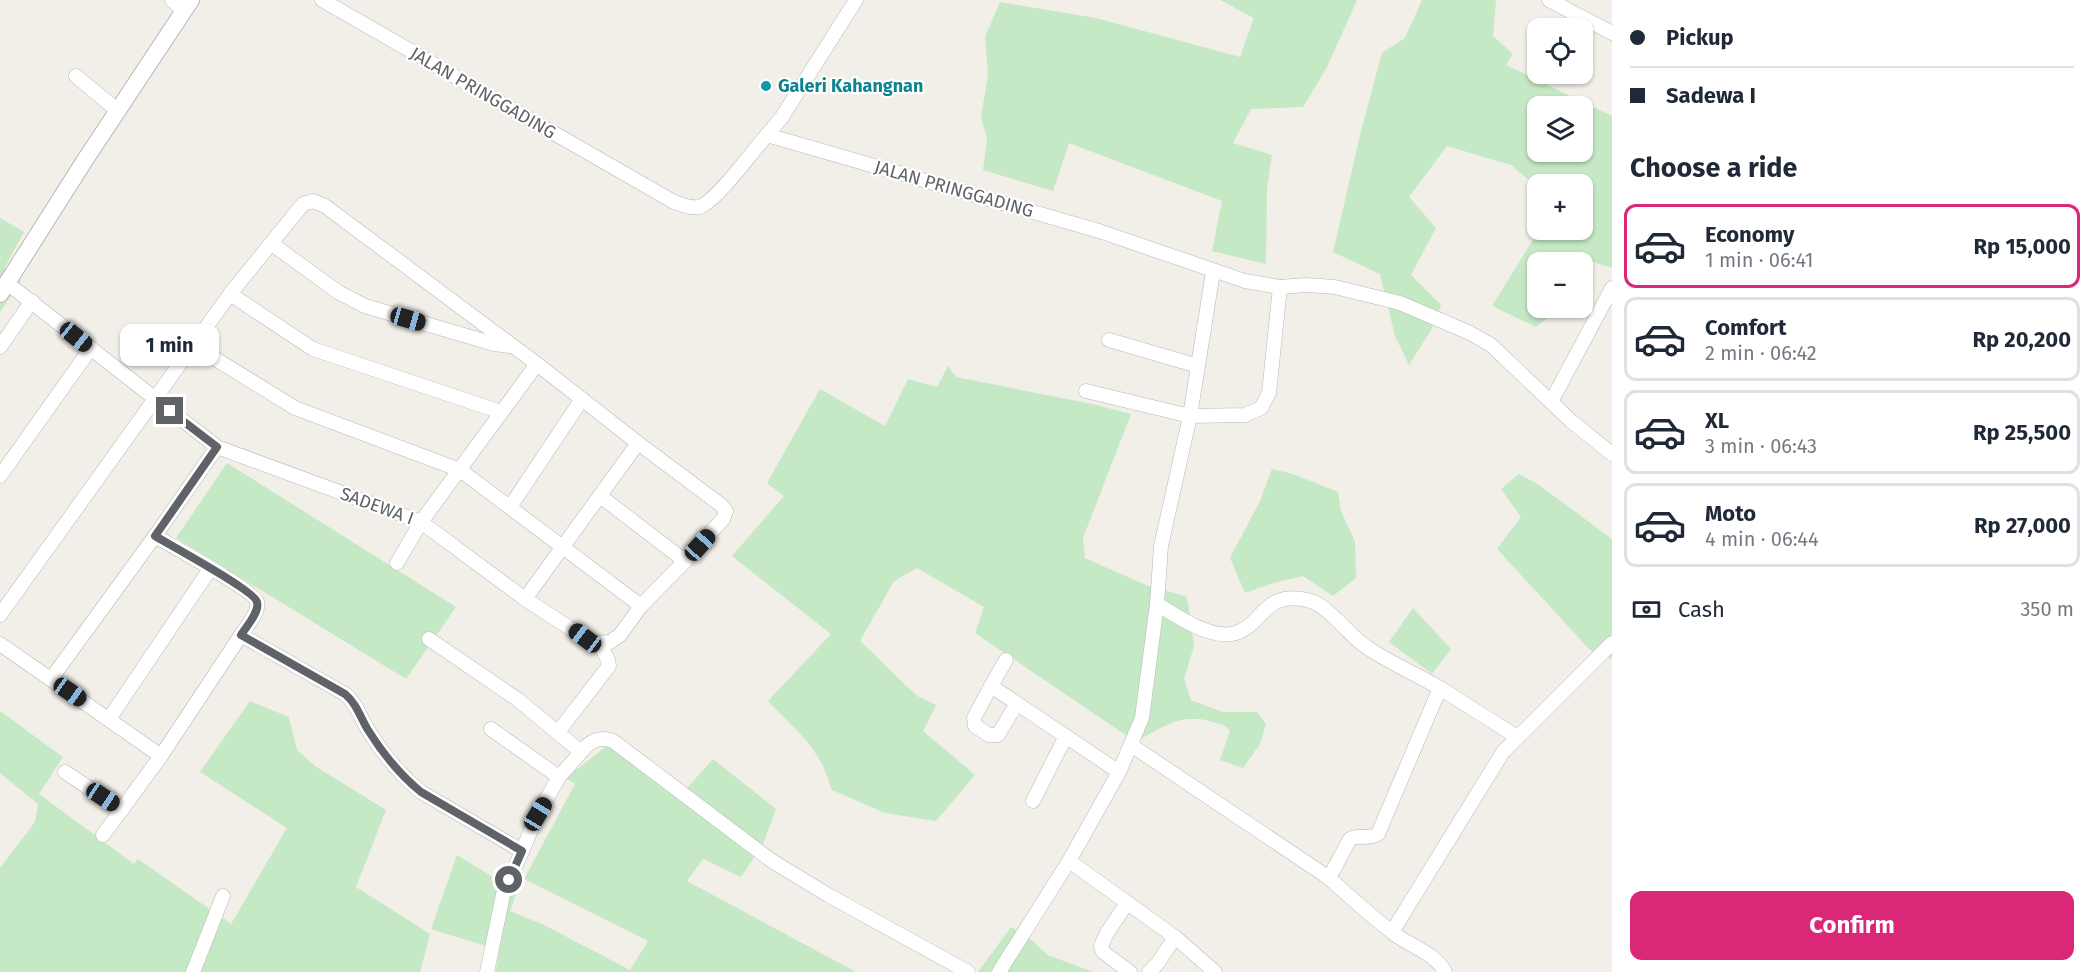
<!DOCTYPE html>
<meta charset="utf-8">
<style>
:root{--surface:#fff;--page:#f6f6f7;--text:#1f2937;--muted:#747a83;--line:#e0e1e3;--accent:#db2777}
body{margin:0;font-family:"Fira Sans",sans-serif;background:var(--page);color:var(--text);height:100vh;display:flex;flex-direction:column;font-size:22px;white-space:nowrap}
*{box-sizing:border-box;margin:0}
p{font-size:20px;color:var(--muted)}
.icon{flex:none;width:33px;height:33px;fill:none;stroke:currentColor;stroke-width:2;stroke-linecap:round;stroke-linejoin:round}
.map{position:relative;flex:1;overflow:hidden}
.drawer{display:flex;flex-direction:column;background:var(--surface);width:480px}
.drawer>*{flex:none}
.banner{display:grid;align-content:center;height:132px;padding:0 18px;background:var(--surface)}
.fabs{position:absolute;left:1527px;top:18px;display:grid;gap:12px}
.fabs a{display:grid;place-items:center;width:66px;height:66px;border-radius:12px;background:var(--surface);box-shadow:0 2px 4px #0004;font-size:30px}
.end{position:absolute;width:27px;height:27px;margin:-14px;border:8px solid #5f6368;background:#fff;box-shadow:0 0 0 3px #fff}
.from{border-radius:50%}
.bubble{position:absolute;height:42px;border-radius:12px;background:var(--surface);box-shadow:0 2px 4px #0004;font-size:20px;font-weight:700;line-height:42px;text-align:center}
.car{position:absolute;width:18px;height:36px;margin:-18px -9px;border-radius:8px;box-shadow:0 0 4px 2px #0007;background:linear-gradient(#222 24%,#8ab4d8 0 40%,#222 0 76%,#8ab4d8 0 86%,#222 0)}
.banner b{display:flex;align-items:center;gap:21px;height:57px;font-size:22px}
.banner b+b{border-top:2px solid var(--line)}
.banner i{width:15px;height:15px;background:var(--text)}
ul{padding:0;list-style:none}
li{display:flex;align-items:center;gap:18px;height:84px;margin:0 12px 9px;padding:0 6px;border:3px solid var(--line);border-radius:12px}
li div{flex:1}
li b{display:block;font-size:22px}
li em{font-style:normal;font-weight:700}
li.active{border-color:var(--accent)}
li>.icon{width:54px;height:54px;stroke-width:1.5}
h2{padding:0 18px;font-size:27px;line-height:72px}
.pay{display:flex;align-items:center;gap:15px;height:66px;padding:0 18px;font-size:22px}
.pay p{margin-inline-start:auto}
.cta{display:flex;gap:12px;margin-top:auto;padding:12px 18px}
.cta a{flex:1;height:69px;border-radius:12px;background:var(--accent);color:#fff;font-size:24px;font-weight:700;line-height:69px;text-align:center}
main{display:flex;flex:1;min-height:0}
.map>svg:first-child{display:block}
</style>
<main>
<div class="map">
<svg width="1612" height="972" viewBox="0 0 1612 972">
<rect width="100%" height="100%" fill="#f1efe8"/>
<g fill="#c5e8c5" fill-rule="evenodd">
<path d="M1220,0H1357L1327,67L1303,107L1251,109L1233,143L1272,155L1267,188L1266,264L1212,251L1222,201L1069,143L1053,191L983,170L987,139L981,117L988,75L985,37L1000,2L1096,18L1240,57L1254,18Z"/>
<path d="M1422,0H1496L1493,36L1513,54L1506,65L1612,116V268L1574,256L1570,262H1538V308H1552L1550,316L1536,327L1492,306L1539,230H1582V184H1538L1537,187L1511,165L1447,146L1409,197L1436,228L1411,275L1441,305L1431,330L1409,365L1395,336L1380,274L1333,252L1361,131L1382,53L1405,38ZM1538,106H1582V152H1538Z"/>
<path d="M0,218L24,232L5,267L21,281L0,312Z"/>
<path d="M948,366L956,377L1092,404L1131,414L1083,538L1085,558L1146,585L1187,597L1194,646L1184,679L1191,700L1223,712H1257L1266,724L1260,744L1243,768L1220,760L1230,730C1225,725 1219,724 1213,722C1182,712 1162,727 1136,742L975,633L984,607L917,568L894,581L860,641L917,696L936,705L923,731L975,775L936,821L885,813L832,790L822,763L807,741L768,701L831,634L732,556L784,496L767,483L820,389L885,426L908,379L937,387Z"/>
<path d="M227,463L456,607L406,679L176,538Z"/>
<path d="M1272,469L1293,474L1338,492L1341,511L1355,542L1356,578L1333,596L1303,576L1273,583L1245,593L1230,558L1260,501Z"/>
<path d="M1519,474L1539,485L1612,539V659L1590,650L1497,549L1521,517L1501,489Z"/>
<path d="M1413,608L1451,649L1432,674L1389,642Z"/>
<path d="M250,701L289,717L297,750L315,766L386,810L356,887L430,934L420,972H0V868L35,822L38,804L0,773V711L63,757L39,794L134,864L138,859L231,924L287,828L200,772Z"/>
<path d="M616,734L637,753L686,789L713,759L776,809L763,844L741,877L703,859L687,881L856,972H496L499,950L431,929L457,855L517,892L510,911L544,925L630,970L648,941L524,879L575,784L566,778L603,749Z"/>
<path d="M1011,927L1027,936L1048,955L1093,972H978Z"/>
</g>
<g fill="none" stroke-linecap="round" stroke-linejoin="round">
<g stroke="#b5b8bc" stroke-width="15">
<g id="minor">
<path d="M172,0L184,11"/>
<path d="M322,0L674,202C683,205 693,210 702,206C720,196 752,152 767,135L1099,231L1245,281L1280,287L1306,285L1335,287L1400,303L1470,333L1491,345L1571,421L1612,454"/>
<path d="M1549,0L1612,33"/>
<path d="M76,76L118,111"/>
<path d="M767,135L782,117L856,0"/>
<path d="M272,244L338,292L365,306L494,344L510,346"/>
<path d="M7,283L217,447L421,522L525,599L593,643L610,642L620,635L641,606L685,561L723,519L726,511L721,505L638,443L537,364L421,522L397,563"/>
<path d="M230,294L313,349L501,412"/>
<path d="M1109,340L1198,366"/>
<path d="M193,345L295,408L460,470L641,606"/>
<path d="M0,347L32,301"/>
<path d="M1086,391L1190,416L1245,415L1261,408L1269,393L1280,287"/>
<path d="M1551,402L1612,288"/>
<path d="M0,476L91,348"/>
<path d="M600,496L685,561"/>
<path d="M510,507L582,399"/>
<path d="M155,536C170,545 255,591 257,602C260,612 246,627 241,635L345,694C357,704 360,717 368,730C383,754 399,774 421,792L522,851"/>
<path d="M525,599L638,443"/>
<path d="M1157,604C1176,616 1209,638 1232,634C1264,627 1261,590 1307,600C1319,602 1328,612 1337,620C1347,629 1356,641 1368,648C1390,663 1416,674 1440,688"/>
<path d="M0,615L230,294L303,204L313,201L325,206L537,364"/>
<path d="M429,639L517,699L581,752C590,741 599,736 613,741L772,861L828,895L968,972"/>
<path d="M0,644L161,756"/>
<path d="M51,679L155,536L217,447"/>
<path d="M991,686L1006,660"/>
<path d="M1017,703L998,735H989L975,726L974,718L991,686L1119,772"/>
<path d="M109,719L210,569"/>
<path d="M491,729L559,777"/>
<path d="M558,732L609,666L608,660L600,644"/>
<path d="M1131,745L1329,878L1350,839C1359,834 1369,840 1378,834L1440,688L1517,737"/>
<path d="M65,772L122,810"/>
<path d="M1033,801L1066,736"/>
<path d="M103,835L161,756L241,635"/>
<path d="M1069,861L1175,937L1215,972"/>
<path d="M1329,878C1350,897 1371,916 1393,933C1410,946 1435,953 1445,972"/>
<path d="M1127,903L1107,933L1101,946L1103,952L1130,972"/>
<path d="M1392,932L1503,752L1612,643"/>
<path d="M193,972L223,896"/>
<path d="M487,972L503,895L538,814L559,777L581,752"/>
<path d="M999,972L1069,861L1119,772L1142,718L1157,604L1161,546L1190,416L1213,272"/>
<path d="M1149,972L1158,963L1175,937"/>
</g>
</g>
<g stroke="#b5b8bc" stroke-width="18">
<path id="tertiary" d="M0,294L85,160L191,0"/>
</g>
<use href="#minor" stroke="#fff" stroke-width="14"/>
<use href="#tertiary" stroke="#fff" stroke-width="16"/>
</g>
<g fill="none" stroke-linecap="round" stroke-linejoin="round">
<path stroke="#5f6368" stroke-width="8" d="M170,411L217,447L155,536C170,545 255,591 257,602C260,612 246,627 241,635L345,694C357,704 360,717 368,730C383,754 399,774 421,792L522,851L509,880"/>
</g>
<circle fill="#0f9aa8" stroke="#fff" stroke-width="2" cx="766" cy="86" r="6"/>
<g text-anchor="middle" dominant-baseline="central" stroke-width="4.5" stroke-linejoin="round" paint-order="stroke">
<g font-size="18" font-weight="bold" fill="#0d838f" stroke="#fff" text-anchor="start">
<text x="778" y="86">Galeri Kahangnan</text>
</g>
<g font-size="18" fill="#5f6368" stroke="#fff">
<text transform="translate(483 93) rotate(30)">JALAN PRINGGADING</text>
<text transform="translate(954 189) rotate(16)">JALAN PRINGGADING</text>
<text transform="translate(377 506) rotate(20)">SADEWA I</text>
</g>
</g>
</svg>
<div class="fabs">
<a><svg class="icon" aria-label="locate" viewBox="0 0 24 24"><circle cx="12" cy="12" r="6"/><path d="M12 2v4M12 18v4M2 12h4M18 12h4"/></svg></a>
<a><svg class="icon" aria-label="layers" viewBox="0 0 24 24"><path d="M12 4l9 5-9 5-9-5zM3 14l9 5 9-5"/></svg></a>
<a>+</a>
<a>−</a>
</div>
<i class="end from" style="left:509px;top:880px"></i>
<i class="end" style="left:170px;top:411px"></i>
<div class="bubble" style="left:120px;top:324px;width:99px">1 min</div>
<i class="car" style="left:408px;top:319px;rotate:106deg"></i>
<i class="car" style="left:76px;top:337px;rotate:129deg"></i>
<i class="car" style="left:700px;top:545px;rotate:42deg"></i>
<i class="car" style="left:585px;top:638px;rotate:307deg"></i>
<i class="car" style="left:70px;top:692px;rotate:125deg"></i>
<i class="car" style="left:103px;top:797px;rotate:123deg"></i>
<i class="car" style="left:538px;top:814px;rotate:31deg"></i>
</div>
<section class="drawer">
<div class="banner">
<b><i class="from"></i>Pickup</b>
<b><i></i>Sadewa I</b>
</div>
<h2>Choose a ride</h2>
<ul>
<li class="active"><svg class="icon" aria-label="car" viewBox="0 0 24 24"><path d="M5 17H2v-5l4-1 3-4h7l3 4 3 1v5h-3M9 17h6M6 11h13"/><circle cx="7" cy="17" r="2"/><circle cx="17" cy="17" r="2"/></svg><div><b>Economy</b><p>1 min · 06:41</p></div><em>Rp 15,000</em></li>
<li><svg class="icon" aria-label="car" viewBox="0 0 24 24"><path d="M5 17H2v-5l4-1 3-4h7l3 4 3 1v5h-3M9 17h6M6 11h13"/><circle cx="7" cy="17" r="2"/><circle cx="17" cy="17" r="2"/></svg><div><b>Comfort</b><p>2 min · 06:42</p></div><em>Rp 20,200</em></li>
<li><svg class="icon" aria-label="car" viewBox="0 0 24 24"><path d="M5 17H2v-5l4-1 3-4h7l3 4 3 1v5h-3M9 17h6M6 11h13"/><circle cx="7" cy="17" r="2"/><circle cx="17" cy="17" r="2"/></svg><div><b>XL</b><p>3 min · 06:43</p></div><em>Rp 25,500</em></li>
<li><svg class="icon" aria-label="car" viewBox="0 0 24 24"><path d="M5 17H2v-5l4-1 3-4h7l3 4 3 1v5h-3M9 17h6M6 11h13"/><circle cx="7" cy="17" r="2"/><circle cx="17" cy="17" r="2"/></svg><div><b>Moto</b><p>4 min · 06:44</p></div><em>Rp 27,000</em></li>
</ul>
<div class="pay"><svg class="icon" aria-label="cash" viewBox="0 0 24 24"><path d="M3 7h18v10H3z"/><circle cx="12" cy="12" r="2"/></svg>Cash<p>350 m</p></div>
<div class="cta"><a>Confirm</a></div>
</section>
</main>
